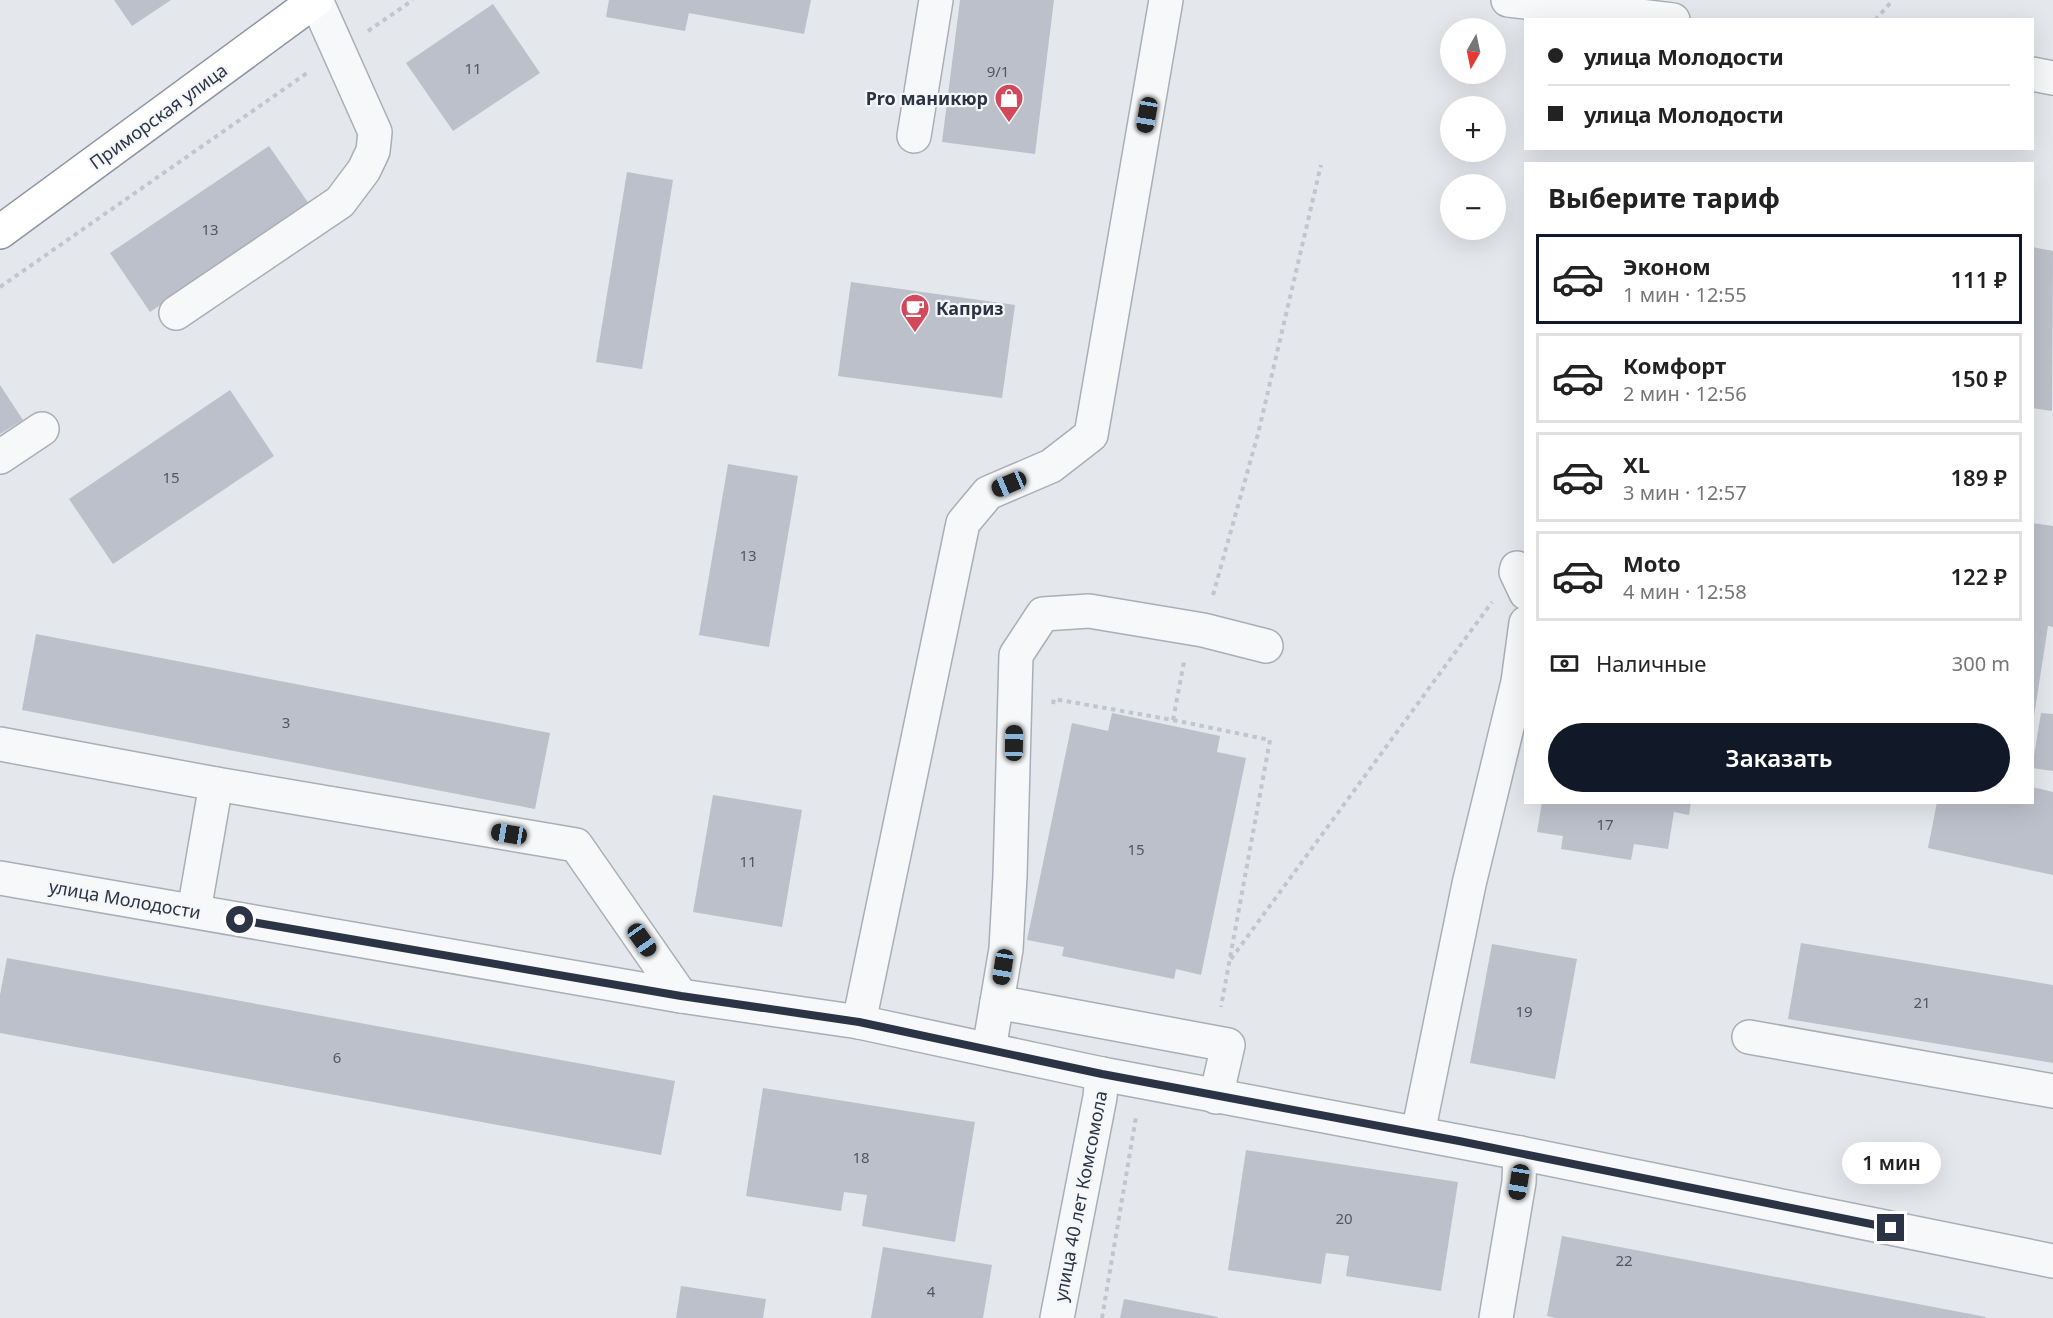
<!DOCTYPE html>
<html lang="ru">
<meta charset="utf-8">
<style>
:root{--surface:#fff;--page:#f6f6f6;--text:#222;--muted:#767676;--line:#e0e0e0;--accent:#111827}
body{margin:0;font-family:"Noto Sans",sans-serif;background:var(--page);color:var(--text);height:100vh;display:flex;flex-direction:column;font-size:22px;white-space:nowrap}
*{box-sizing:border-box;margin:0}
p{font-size:20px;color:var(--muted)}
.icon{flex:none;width:33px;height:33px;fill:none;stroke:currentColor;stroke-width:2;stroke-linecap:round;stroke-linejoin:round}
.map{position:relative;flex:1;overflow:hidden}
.sheet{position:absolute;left:1524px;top:162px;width:510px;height:642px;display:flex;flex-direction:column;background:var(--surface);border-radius:0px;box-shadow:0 6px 24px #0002}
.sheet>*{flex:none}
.top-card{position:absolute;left:1524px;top:18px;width:510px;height:132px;border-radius:0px;box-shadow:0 6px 24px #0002;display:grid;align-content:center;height:132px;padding:0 24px;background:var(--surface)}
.needle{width:39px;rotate:189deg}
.controls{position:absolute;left:1440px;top:18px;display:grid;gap:12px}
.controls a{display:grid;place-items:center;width:66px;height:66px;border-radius:50%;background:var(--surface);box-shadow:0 6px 24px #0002;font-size:30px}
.end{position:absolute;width:27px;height:27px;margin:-14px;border:8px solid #2b3445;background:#fff;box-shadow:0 0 0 3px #fff}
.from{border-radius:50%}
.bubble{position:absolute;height:42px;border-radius:21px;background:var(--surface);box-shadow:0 6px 24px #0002;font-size:20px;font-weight:600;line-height:42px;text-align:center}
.car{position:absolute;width:18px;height:36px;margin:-18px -9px;border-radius:8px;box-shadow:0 0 4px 2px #0007;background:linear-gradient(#222 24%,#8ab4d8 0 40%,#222 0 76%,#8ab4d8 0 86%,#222 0)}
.top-card b{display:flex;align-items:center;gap:21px;height:57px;font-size:22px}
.top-card b+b{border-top:2px solid var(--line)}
.top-card i{width:15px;height:15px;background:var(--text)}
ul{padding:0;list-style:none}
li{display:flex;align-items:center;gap:18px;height:90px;margin:0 12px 9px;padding:0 12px;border:3px solid var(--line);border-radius:0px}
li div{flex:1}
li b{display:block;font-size:22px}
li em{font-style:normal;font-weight:600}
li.on{border-color:var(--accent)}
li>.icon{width:54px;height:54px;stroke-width:1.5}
h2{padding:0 24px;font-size:27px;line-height:72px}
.pay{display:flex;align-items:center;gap:15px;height:66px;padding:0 24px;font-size:22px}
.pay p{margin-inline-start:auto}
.button{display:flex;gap:12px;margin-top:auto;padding:12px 24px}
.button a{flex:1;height:69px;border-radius:36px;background:var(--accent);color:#fff;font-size:24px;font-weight:600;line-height:69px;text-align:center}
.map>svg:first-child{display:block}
</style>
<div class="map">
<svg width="2053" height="1318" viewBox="0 0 2053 1318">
<rect width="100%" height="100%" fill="#e4e7ec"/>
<g fill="#bbc0ca">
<path d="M114,0H171L132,26Z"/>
<path d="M609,0H811L804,34L689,13L685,31L606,17Z"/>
<path d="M960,0H1054L1035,154L942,142Z"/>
<path d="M493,4L540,73L453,131L406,63Z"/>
<path d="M269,146L309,204L150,312L110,253Z"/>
<path d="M627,172L673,180L642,369L596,362Z"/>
<path d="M2032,247L2053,251L2052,411L2032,408Z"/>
<path d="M851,282L1015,305L1002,398L838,376Z"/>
<path d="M0,385L23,420L0,434Z"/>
<path d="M230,390L274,456L113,564L69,499Z"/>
<path d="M728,464L798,476L769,647L699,635Z"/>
<path d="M2032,523L2053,526V627L2048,626L2034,716Z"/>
<path d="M36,634L550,733L535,809L22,710Z"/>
<path d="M1112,713L1220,736L1217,752L1246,758L1201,975L1176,969L1174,979L1062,956L1064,947L1027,940L1072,723L1108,731Z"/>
<path d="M2041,713L2053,714V771L2032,768Z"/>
<path d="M2032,787L2053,792V875L1928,848L1937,802H2032Z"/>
<path d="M713,795L802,810L782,927L693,912Z"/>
<path d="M1542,802H1691L1689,815L1674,812L1668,849L1634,844L1631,860L1561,849L1563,836L1537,832Z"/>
<path d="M1801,943L2053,985V1063L1788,1019Z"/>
<path d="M1492,944L1577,959L1555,1079L1470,1063Z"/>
<path d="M7,958L675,1081L661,1155L0,1033V995Z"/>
<path d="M763,1088L975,1122L955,1242L862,1226L867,1195L844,1192L841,1211L746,1196Z"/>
<path d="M1246,1150L1458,1182L1441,1291L1346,1276L1349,1256L1326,1253L1321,1284L1228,1270Z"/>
<path d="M1562,1236L1986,1317L1985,1318H1556L1547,1316Z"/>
<path d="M883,1247L992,1265L983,1318H871Z"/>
<path d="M681,1286L766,1299L763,1318H676Z"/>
<path d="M1124,1299L1218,1317V1318H1120Z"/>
</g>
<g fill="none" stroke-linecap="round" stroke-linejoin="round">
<g stroke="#a9aeb7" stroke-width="36">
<g id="minor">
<path d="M1508,0L1673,20"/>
<path d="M2032,74L2053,78"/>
<path d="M914,136L936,0"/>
<path d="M176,313L340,202L364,170L373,151L375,132L316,0"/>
<path d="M0,457L42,429"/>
<path d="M1517,568L1516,572L1526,593"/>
<path d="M0,744L216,784L194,911"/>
<path d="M216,784L576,845L681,996"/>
<path d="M0,878L681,996L859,1022L1102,1074L1520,1153L2053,1261"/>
<path d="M997,1002L1228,1045L1216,1097"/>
<path d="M859,1022L963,523L988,493L1051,466L1091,435L1166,0"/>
<path d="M1749,1037L2053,1091"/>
<path d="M989,1049L1006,949L1010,876L1016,655L1043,614L1089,611L1203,630L1266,646"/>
<path d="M1418,1133L1469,884L1518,682L1526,623"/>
<path d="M1057,1318L1100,1097L1102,1074"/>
<path d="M1496,1318L1519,1182L1520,1153"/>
</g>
</g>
<g stroke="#8b94a3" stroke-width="36">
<path id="highway" d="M0,232L316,0"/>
</g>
<g stroke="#c2c5cb" stroke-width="4" stroke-dasharray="4.5 4.5" stroke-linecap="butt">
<path d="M1875,20L1893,0"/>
<path d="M368,31L413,0"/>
<path d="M0,287L310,71"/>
<path d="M1213,595L1258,434L1321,165"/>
<path d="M1053,704L1054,699L1173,720L1270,740L1221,1007"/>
<path d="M1173,720L1184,662"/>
<path d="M1231,959L1492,602"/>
<path d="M1102,1318L1136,1117"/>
</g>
<use href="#minor" stroke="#f7f8fa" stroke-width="33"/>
<use href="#highway" stroke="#fff" stroke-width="33"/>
</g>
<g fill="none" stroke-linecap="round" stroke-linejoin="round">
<path stroke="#2b3445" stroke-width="8" d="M240,920L681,996L859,1022L1102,1074L1459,1141L1891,1228"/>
</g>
<defs>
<g id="shop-pin" transform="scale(1.5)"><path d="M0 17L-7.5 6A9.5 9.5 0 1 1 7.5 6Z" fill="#d1495b" stroke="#f4f6f9"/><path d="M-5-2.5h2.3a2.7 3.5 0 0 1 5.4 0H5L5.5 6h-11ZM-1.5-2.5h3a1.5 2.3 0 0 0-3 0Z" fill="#fff"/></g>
<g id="cafe-pin" transform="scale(1.5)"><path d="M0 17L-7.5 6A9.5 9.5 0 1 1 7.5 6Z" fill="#d1495b" stroke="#f4f6f9"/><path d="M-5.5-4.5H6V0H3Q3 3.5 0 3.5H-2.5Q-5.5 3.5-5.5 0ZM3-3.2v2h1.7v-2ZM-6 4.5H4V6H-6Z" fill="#fff"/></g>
</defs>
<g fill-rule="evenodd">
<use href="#shop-pin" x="1009" y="98"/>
<use href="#cafe-pin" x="915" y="308"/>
</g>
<g text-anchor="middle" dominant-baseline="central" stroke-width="4.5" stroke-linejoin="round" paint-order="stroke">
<g font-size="15" fill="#4f5766">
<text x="473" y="68">11</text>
<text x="998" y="71">9/1</text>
<text x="210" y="229">13</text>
<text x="171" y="477">15</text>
<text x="748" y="555">13</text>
<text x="286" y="722">3</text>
<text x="1605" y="824">17</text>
<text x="1136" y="849">15</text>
<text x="748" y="861">11</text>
<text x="1922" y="1002">21</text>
<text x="1524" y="1011">19</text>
<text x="337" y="1057">6</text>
<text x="861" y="1157">18</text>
<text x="1344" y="1218">20</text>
<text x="1624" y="1260">22</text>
<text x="931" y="1291">4</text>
</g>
<g font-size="18" font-weight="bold" fill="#2b3445" stroke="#f4f6f9" text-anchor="end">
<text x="988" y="98">Pro маникюр</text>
<text x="936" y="308" text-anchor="start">Каприз</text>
</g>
<g font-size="18" fill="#2b3445" stroke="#f4f6f9">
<text transform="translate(158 116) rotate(-36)">Приморская улица</text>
<text transform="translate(125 899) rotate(10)">улица Молодости</text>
<text transform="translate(1080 1196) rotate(-79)">улица 40 лет Комсомола</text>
</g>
</g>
</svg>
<div class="controls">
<a><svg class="needle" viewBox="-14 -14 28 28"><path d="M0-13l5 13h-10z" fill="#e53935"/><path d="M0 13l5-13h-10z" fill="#767676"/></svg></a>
<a>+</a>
<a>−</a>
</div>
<i class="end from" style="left:240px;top:920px"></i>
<i class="end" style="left:1891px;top:1228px"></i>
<div class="bubble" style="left:1842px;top:1142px;width:99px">1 мин</div>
<i class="car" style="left:1147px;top:115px;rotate:190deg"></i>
<i class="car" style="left:1009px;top:484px;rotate:247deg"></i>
<i class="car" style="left:1014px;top:743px;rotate:1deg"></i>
<i class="car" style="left:509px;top:834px;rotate:279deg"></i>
<i class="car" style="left:642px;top:940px;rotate:145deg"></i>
<i class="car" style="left:1003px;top:967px;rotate:189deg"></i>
<i class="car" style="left:1519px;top:1182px;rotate:189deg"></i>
<div class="top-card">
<b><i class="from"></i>улица Молодости</b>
<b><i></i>улица Молодости</b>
</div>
<section class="sheet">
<h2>Выберите тариф</h2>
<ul>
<li class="on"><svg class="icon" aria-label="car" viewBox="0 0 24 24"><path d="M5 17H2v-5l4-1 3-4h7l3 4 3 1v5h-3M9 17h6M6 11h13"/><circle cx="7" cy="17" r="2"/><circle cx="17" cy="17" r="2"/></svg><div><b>Эконом</b><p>1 мин · 12:55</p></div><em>111 ₽</em></li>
<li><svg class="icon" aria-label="car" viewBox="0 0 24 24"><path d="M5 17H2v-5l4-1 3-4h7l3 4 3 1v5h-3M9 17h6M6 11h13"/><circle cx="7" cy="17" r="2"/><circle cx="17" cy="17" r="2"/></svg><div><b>Комфорт</b><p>2 мин · 12:56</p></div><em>150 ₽</em></li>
<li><svg class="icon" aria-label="car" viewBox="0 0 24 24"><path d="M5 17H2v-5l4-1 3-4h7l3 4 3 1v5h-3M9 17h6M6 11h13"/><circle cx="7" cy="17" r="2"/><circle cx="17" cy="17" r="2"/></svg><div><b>XL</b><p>3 мин · 12:57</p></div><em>189 ₽</em></li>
<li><svg class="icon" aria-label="car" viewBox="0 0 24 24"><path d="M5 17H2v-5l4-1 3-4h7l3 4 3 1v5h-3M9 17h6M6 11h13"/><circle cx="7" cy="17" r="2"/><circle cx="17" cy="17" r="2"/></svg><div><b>Moto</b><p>4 мин · 12:58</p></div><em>122 ₽</em></li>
</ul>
<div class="pay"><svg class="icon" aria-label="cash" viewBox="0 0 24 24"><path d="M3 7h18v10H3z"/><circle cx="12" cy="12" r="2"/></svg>Наличные<p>300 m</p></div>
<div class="button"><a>Заказать</a></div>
</section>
</div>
